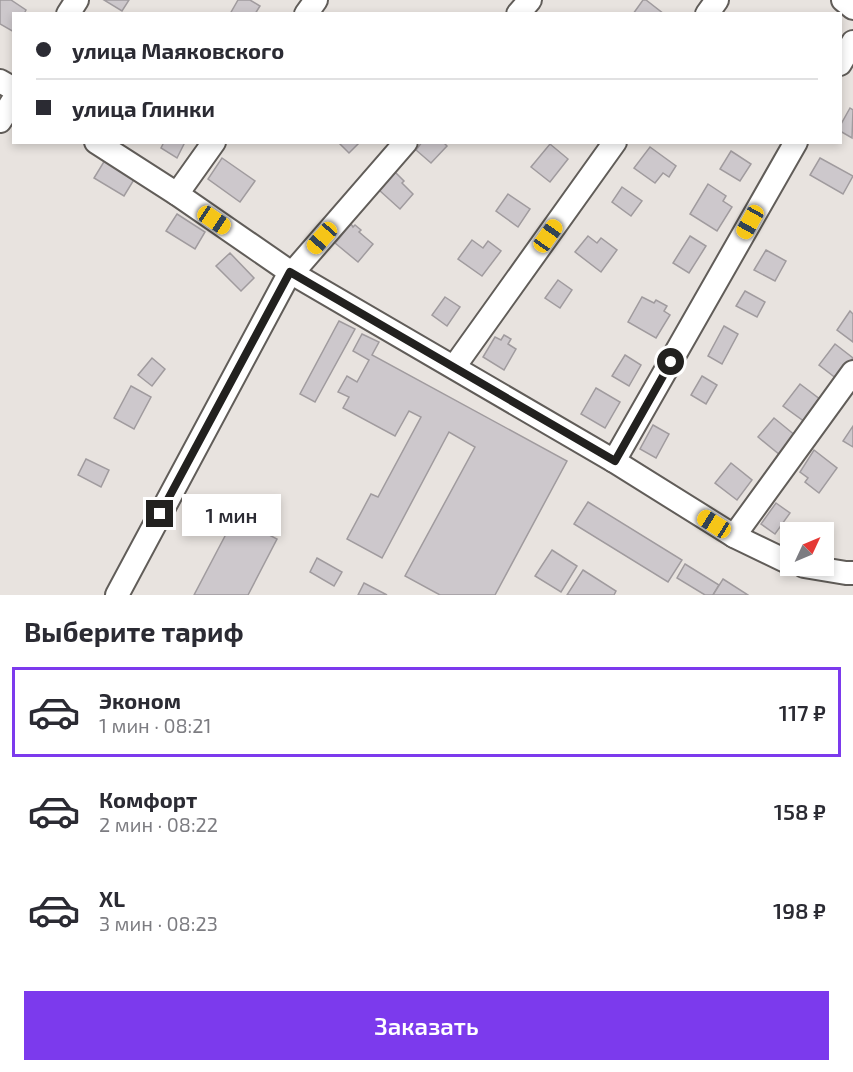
<!DOCTYPE html>
<html lang="ru">
<meta charset="utf-8">
<style>
:root{--surface:#fff;--page:#f2f2f3;--text:#2b2b33;--muted:#7c7c81;--line:#e1e1e2;--accent:#7c3aed}
body{margin:0;font-family:"Exo 2",sans-serif;background:var(--page);color:var(--text);height:100vh;display:flex;flex-direction:column;font-size:22px;white-space:nowrap}
*{box-sizing:border-box;margin:0}
p{font-size:20px;color:var(--muted)}
.icon{flex:none;width:33px;height:33px;fill:none;stroke:currentColor;stroke-width:2;stroke-linecap:round;stroke-linejoin:round}
.map{position:relative;height:595px;overflow:hidden}
.side{display:flex;flex-direction:column;background:var(--surface);flex:1}
.side>*{flex:none}
.banner{position:absolute;left:12px;top:12px;width:830px;height:132px;border-radius:0px;box-shadow:0 3px 9px #0003;display:grid;align-content:center;height:132px;padding:0 24px;background:var(--surface)}
.needle{width:39px;rotate:46deg}
.tools{position:absolute;left:780px;top:522px;display:grid;gap:12px}
.tools a{display:grid;place-items:center;width:54px;height:54px;border-radius:0px;background:var(--surface);box-shadow:0 3px 9px #0003;font-size:30px}
.end{position:absolute;width:27px;height:27px;margin:-14px;border:8px solid #22211f;background:#fff;box-shadow:0 0 0 3px #fff}
.from{border-radius:50%}
.bubble{position:absolute;height:42px;border-radius:0px;background:var(--surface);box-shadow:0 3px 9px #0003;font-size:20px;font-weight:600;line-height:42px;text-align:center}
.car{position:absolute;width:18px;height:36px;margin:-18px -9px;border-radius:8px;box-shadow:0 0 4px 2px #0007;background:linear-gradient(#f5c518 24%,#345 0 40%,#f5c518 0 76%,#345 0 86%,#f5c518 0)}
.banner b{display:flex;align-items:center;gap:21px;height:57px;font-size:22px}
.banner b+b{border-top:2px solid var(--line)}
.banner i{width:15px;height:15px;background:var(--text)}
ul{padding:0;list-style:none}
li{display:flex;align-items:center;gap:18px;height:90px;margin:0 12px 9px;padding:0 12px;border:3px solid transparent;border-radius:0px}
li div{flex:1}
li b{display:block;font-size:22px}
li em{font-style:normal;font-weight:600}
li.selected{border-color:var(--accent)}
li>.icon{width:54px;height:54px;stroke-width:1.5}
h2{padding:0 24px;font-size:27px;line-height:72px}
.button{display:flex;gap:12px;margin-top:auto;padding:12px 24px}
.button a{flex:1;height:69px;border-radius:0px;background:var(--accent);color:#fff;font-size:24px;font-weight:600;line-height:69px;text-align:center}
.map>svg:first-child{display:block}
</style>
<div class="map">
<svg width="853" height="595" viewBox="0 0 853 595">
<rect width="100%" height="100%" fill="#e8e3df"/>
<g fill="#cdc8cc" stroke="#a09b9e" stroke-width="1.5">
<path d="M0,0H11L26,10L25,12L27,14H14V32L0,24Z"/>
<path d="M104,0H129L122,11Z"/>
<path d="M238,0H250L260,6L255,14H230Z"/>
<path d="M643,0H646L664,14H633Z"/>
<path d="M850,108L853,110L852,138L840,131V126Z"/>
<path d="M164,142H185L177,158L161,148Z"/>
<path d="M338,142H360L349,153Z"/>
<path d="M422,142H443L447,146L431,163L416,150Z"/>
<path d="M550,144L568,159L550,182L531,167Z"/>
<path d="M650,147L676,166L669,177L663,173L655,183L634,168Z"/>
<path d="M731,151L751,164L740,181L720,169Z"/>
<path d="M222,158L255,181L240,202L208,179Z"/>
<path d="M820,158L853,176L843,194L810,175Z"/>
<path d="M105,160L135,178L124,196L94,178Z"/>
<path d="M395,172L404,181L402,183L413,194L400,209L379,190Z"/>
<path d="M708,184L726,196L723,201L732,207L717,231L690,214Z"/>
<path d="M622,187L642,201L631,216L612,202Z"/>
<path d="M508,194L530,209L518,227L496,211Z"/>
<path d="M177,214L205,232L195,249L166,231Z"/>
<path d="M351,224L353,227L355,225L361,230L359,232L373,244L358,262L335,243Z"/>
<path d="M588,236L597,243L601,238L617,250L601,272L575,252Z"/>
<path d="M690,236L706,246L689,273L673,263Z"/>
<path d="M472,240L483,248L488,241L501,251L482,276L458,259Z"/>
<path d="M766,250L786,261L775,281L754,270Z"/>
<path d="M230,253L254,278L241,291L216,266Z"/>
<path d="M558,280L572,290L560,308L545,298Z"/>
<path d="M745,291L765,302L757,317L736,306Z"/>
<path d="M445,297L460,307L447,326L432,315Z"/>
<path d="M642,297L654,303L656,300L667,306L664,311L670,315L656,338L628,322Z"/>
<path d="M850,311L853,314V342L837,330Z"/>
<path d="M339,321L355,329L315,402L300,394Z"/>
<path d="M724,326L738,334L722,364L708,356Z"/>
<path d="M362,334L379,342L372,355L567,461L495,595H440L405,576L475,447L449,432L382,558L347,539L371,494L378,497L421,417L409,411L395,436L343,408L349,397L338,392L347,376L357,382L369,360L353,351Z"/>
<path d="M504,335L511,339L508,344L516,349L504,370L483,357L495,337L501,340Z"/>
<path d="M835,344L853,358L837,379L819,365Z"/>
<path d="M625,355L641,365L629,386L612,376Z"/>
<path d="M152,358L165,369L152,386L138,375Z"/>
<path d="M702,376L717,385L706,404L691,395Z"/>
<path d="M800,384L821,400L805,422L783,406Z"/>
<path d="M131,386L151,397L134,429L114,418Z"/>
<path d="M596,388L620,402L605,428L581,414Z"/>
<path d="M774,418L796,436L780,455L758,437Z"/>
<path d="M653,425L669,434L656,458L640,449Z"/>
<path d="M853,426V447L843,441Z"/>
<path d="M814,450L837,468L819,493L805,482L808,478L800,472Z"/>
<path d="M86,459L109,470L101,487L78,475Z"/>
<path d="M731,463L752,480L737,500L715,483Z"/>
<path d="M588,502L682,560L668,582L574,524Z"/>
<path d="M776,503L790,513L775,534L761,524Z"/>
<path d="M235,517L277,539L248,595H194Z"/>
<path d="M552,550L577,566L561,592L535,576Z"/>
<path d="M317,558L342,572L334,586L310,572Z"/>
<path d="M685,564L719,585L713,595H705L677,578Z"/>
<path d="M583,570L616,591L614,595H567Z"/>
<path d="M723,579L748,595H713Z"/>
<path d="M364,583L387,595H358Z"/>
</g>
<g fill="none" stroke-linecap="round" stroke-linejoin="round">
<g stroke="#615d59" stroke-width="26">
<g id="minor">
<path d="M843,0L853,8"/>
<path d="M68,14L77,0"/>
<path d="M306,14L316,0"/>
<path d="M518,14L530,0"/>
<path d="M707,14L717,0"/>
<path d="M840,64L853,42"/>
<path d="M0,81L14,89"/>
<path d="M0,121L14,99"/>
<path d="M96,142L177,194L290,272L614,461L734,536L790,563"/>
<path d="M177,194L214,142"/>
<path d="M454,367L615,142"/>
<path d="M614,461L796,142"/>
<path d="M734,536L853,372"/>
<path d="M804,566L846,573H853"/>
<path d="M117,595L290,272L294,271L406,142"/>
</g>
</g>
<use href="#minor" stroke="#fff" stroke-width="22"/>
</g>
<g fill="none" stroke-linecap="round" stroke-linejoin="round">
<path stroke="#22211f" stroke-width="8" d="M160,514L290,272L615,461L671,362"/>
</g>
</svg>
<div class="tools">
<a><svg class="needle" viewBox="-14 -14 28 28"><path d="M0-13l5 13h-10z" fill="#e53935"/><path d="M0 13l5-13h-10z" fill="#7c7c81"/></svg></a>
</div>
<i class="end from" style="left:671px;top:362px"></i>
<i class="end" style="left:160px;top:514px"></i>
<div class="bubble" style="left:182px;top:494px;width:99px">1 мин</div>
<i class="car" style="left:214px;top:220px;rotate:124deg"></i>
<i class="car" style="left:750px;top:222px;rotate:209deg"></i>
<i class="car" style="left:548px;top:236px;rotate:35deg"></i>
<i class="car" style="left:322px;top:238px;rotate:221deg"></i>
<i class="car" style="left:714px;top:524px;rotate:302deg"></i>
<div class="banner">
<b><i class="from"></i>улица Маяковского</b>
<b><i></i>улица Глинки</b>
</div>
</div>
<section class="side">
<h2>Выберите тариф</h2>
<ul>
<li class="selected"><svg class="icon" aria-label="car" viewBox="0 0 24 24"><path d="M5 17H2v-5l4-1 3-4h7l3 4 3 1v5h-3M9 17h6M6 11h13"/><circle cx="7" cy="17" r="2"/><circle cx="17" cy="17" r="2"/></svg><div><b>Эконом</b><p>1 мин · 08:21</p></div><em>117 ₽</em></li>
<li><svg class="icon" aria-label="car" viewBox="0 0 24 24"><path d="M5 17H2v-5l4-1 3-4h7l3 4 3 1v5h-3M9 17h6M6 11h13"/><circle cx="7" cy="17" r="2"/><circle cx="17" cy="17" r="2"/></svg><div><b>Комфорт</b><p>2 мин · 08:22</p></div><em>158 ₽</em></li>
<li><svg class="icon" aria-label="car" viewBox="0 0 24 24"><path d="M5 17H2v-5l4-1 3-4h7l3 4 3 1v5h-3M9 17h6M6 11h13"/><circle cx="7" cy="17" r="2"/><circle cx="17" cy="17" r="2"/></svg><div><b>XL</b><p>3 мин · 08:23</p></div><em>198 ₽</em></li>
</ul>
<div class="button"><a>Заказать</a></div>
</section>
